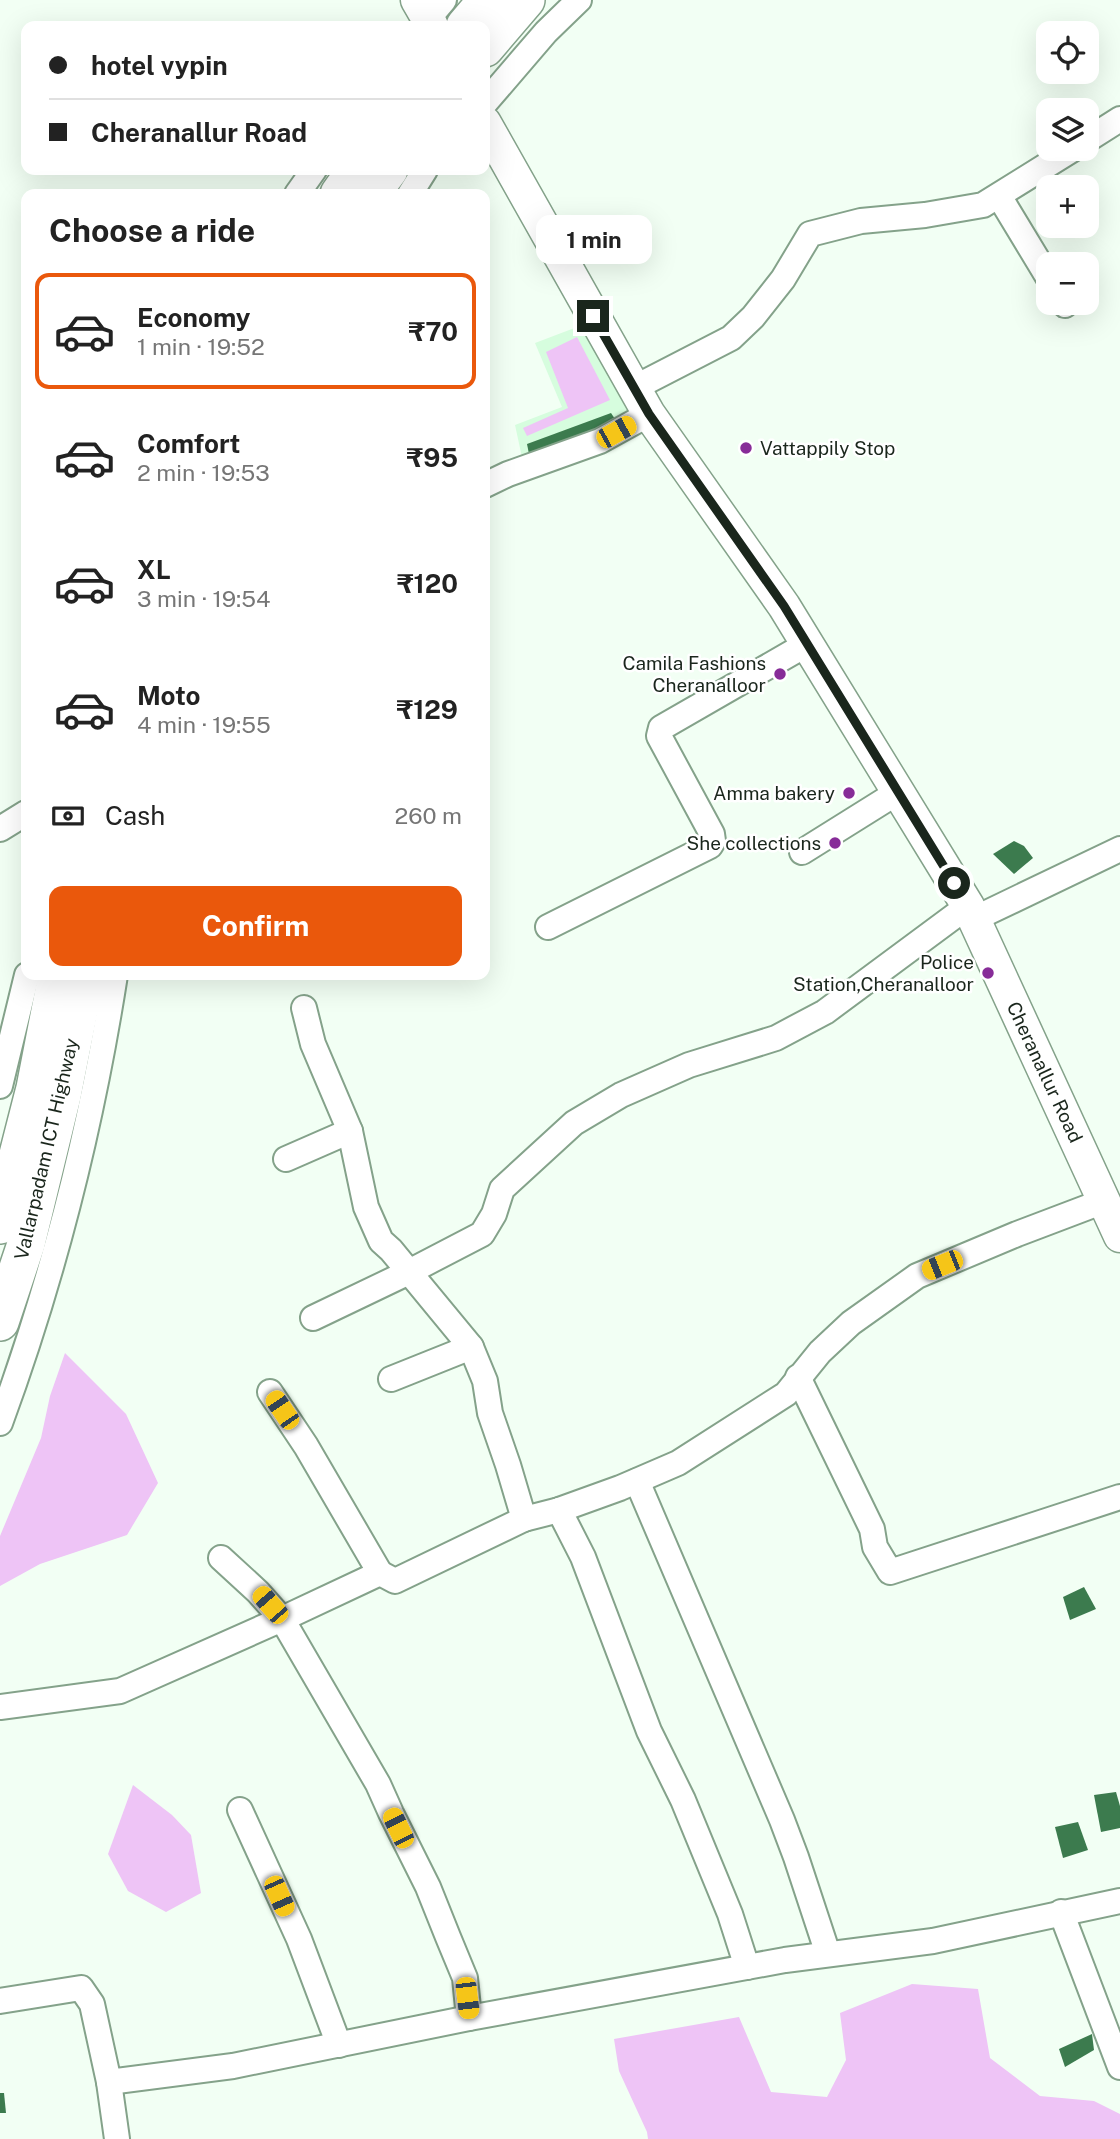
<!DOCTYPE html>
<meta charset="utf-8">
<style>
:root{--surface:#fff;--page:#f6f6f6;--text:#222;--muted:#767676;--line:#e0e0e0;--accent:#ea580c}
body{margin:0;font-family:"Public Sans",sans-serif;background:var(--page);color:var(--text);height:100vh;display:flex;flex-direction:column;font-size:26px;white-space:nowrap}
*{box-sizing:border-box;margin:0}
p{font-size:23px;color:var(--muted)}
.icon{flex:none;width:38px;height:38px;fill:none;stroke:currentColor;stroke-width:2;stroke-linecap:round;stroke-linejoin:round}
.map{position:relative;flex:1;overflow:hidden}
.drawer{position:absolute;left:21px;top:189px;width:469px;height:791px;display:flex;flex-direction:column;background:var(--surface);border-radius:14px;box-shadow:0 7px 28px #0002}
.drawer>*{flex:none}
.hud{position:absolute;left:21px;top:21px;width:469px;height:154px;border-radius:14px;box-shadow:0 7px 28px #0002;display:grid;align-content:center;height:154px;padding:0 28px;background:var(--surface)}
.buttons{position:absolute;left:1036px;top:21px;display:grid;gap:14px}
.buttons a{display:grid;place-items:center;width:63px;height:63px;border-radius:14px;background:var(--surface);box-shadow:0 7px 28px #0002;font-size:35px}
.end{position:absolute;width:32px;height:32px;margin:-16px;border:9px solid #1a261c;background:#fff;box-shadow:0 0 0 4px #fff}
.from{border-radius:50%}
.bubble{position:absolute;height:49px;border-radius:14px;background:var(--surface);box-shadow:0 7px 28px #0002;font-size:23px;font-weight:700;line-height:49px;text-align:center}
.car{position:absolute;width:21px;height:42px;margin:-21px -10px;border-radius:9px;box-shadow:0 0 5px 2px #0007;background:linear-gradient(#f5c518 24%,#345 0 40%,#f5c518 0 76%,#345 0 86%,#f5c518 0)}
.hud b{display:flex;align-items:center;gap:24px;height:66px;font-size:26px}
.hud b+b{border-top:2px solid var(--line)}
.hud i{width:18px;height:18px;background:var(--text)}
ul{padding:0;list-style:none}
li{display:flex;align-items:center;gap:21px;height:116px;margin:0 14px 10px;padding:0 14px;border:4px solid transparent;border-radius:14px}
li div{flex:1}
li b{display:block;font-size:26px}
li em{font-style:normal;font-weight:700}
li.selected{border-color:var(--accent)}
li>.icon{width:63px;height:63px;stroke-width:1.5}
h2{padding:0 28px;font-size:32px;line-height:84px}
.pay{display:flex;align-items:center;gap:18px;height:77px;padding:0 28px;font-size:26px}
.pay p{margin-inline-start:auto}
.cta{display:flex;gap:14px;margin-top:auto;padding:14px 28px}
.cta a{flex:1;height:80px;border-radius:14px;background:var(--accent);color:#fff;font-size:28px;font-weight:700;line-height:80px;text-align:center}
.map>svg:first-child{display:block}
</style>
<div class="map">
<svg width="1120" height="2139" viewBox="0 0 1120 2139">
<rect width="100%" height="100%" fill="#f2fff4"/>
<path fill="#d6fdde" d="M585,324L638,411L523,462L515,425L562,407L535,343Z"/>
<g fill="#eec4f6">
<path d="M577,337L610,400L527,436L523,428L568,408L546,352Z"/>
<path d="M65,1353L126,1414L158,1483L127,1535L40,1564L0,1586V1536L41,1438L50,1396Z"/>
<path d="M133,1785L172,1815L191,1835L201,1893L166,1912L128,1891L108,1854Z"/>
<path d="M912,1984L978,1989L990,2058L1040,2096L1094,2101L1120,2114V2139H648L647,2132L619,2071L614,2039L739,2017L771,2092L827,2097L846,2060L840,2013Z"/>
</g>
<g fill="#3c7b4e">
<path d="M611,413L615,419L579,438L529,454L527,444Z"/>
<path d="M1014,841L1024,846L1033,858L1014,874L993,854Z"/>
<path d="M1084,1587L1096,1609L1070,1620L1063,1597Z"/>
<path d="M1116,1792L1120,1806V1828L1101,1832L1094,1795Z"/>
<path d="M1078,1822L1088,1850L1063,1858L1055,1827Z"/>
<path d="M1092,2034L1094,2050L1065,2067L1059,2049Z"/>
<path d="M0,2093H4L6,2113H0Z"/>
</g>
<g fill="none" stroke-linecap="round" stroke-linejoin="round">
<g stroke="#84a28a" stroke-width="28">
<g id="minor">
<path d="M422,26L444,0"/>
<path d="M485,103L546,32L579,0"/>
<path d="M1087,140L1120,119"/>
<path d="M297,194L314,170"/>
<path d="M410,194L425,170"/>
<path d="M999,196L1048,277"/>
<path d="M1064,303L1065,305"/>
<path d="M634,388L731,338L753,317L783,279L810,234L861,221L925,215L983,205L1073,149"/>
<path d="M485,485L508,474L600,441L649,414"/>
<path d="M0,829L26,813"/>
<path d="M802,852L898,792"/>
<path d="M974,919L1120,849"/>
<path d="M548,927L710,846L713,841L712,834L659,736L661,728L807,644"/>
<path d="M304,1008L313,1044L350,1131L366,1207L381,1241L391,1250L471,1347L485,1381L490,1413L508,1465L524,1519"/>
<path d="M0,1086L27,975"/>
<path d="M286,1159L350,1131"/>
<path d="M313,1318L409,1272L482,1234L494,1214L502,1189L574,1123L621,1095L689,1065L776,1038L825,1012L968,906"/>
<path d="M798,1377L872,1529L875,1547L890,1572L1120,1497"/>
<path d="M391,1379L471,1347"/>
<path d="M270,1392L306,1446L380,1573"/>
<path d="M0,1423C54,1276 91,1129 115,975"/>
<path d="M637,1481L782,1820L796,1857L828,1954"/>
<path d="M559,1510L583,1557L649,1731L683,1800L730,1914L747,1967"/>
<path d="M221,1558L258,1592L282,1619L378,1784L391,1813L428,1887L448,1937L465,1978L469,2018"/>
<path d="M0,1707L120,1691L282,1619L380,1573L395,1581L524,1519L559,1510L620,1488L678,1463L786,1394L820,1352L851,1323L917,1276L1017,1234L1104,1201"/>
<path d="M240,1810L299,1939L339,2045"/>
<path d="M1061,1912L1120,2067"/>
<path d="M0,2001L81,1988L92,2004L109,2082L233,2066L469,2018L785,1960L933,1941L1120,1901"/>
<path d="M109,2082L117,2139"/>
</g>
</g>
<g stroke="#84a28a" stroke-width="35">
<g id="major">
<path d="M417,0L432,26"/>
<path d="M485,123L649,414L784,606L968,906L1120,1236"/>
</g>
</g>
<g stroke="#84a28a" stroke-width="40">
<g id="highway">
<path d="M465,26L487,0"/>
<path d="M485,48L526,0"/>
<path d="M339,194L356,170"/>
<path d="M371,194L389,170"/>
<path d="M0,1225L35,1088L57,975"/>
<path d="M0,1322L26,1244L62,1096L86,975"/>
</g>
</g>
<use href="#minor" stroke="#fff" stroke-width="24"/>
<use href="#major" stroke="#fff" stroke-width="32"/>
<use href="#highway" stroke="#fff" stroke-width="37"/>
</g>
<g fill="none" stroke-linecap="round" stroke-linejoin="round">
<path stroke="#1a261c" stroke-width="9" d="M593,316L649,414L784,606L954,883"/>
</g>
<g fill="#872c98" stroke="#fff" stroke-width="2.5">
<circle cx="746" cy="448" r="7"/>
<circle cx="780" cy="674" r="7"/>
<circle cx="849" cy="793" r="7"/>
<circle cx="835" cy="843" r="7"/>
<circle cx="988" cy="973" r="7"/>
</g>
<g text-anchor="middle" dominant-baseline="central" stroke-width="5" stroke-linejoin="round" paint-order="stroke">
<g font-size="19" fill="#1a261c" stroke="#fff" text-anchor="end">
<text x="760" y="448" text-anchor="start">Vattappily Stop</text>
<text x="766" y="663">Camila Fashions<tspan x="766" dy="22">Cheranalloor</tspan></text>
<text x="835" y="793">Amma bakery</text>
<text x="821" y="843">She collections</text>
<text x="974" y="962">Police<tspan x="974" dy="22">Station,Cheranalloor</tspan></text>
</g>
<g font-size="19" fill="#1a261c" stroke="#fff">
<text transform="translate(1045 1072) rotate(65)">Cheranallur Road</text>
<text transform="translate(46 1149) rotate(-77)">Vallarpadam ICT Highway</text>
</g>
</g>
</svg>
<div class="buttons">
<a><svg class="icon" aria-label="locate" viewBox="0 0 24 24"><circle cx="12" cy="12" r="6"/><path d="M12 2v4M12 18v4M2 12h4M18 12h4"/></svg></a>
<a><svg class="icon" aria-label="layers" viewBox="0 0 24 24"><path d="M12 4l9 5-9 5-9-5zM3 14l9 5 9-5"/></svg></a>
<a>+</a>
<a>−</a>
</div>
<i class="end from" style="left:954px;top:883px"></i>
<i class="end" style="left:593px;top:316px"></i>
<div class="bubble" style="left:536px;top:215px;width:116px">1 min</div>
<i class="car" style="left:616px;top:432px;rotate:61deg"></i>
<i class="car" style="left:942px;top:1265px;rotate:248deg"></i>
<i class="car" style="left:282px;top:1410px;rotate:326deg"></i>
<i class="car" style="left:270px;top:1605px;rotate:319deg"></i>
<i class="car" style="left:398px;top:1828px;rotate:334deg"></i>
<i class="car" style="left:279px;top:1896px;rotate:156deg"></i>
<i class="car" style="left:467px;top:1998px;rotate:173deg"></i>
<div class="hud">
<b><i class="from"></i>hotel vypin</b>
<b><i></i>Cheranallur Road</b>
</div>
<section class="drawer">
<h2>Choose a ride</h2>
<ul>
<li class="selected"><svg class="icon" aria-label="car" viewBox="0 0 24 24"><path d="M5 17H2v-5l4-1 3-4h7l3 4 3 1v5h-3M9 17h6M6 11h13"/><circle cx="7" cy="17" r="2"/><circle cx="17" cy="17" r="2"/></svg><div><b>Economy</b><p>1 min · 19:52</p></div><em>₹70</em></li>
<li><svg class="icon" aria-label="car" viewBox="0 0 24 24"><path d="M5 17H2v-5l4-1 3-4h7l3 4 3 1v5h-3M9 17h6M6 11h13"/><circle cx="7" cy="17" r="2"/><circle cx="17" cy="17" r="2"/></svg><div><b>Comfort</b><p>2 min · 19:53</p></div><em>₹95</em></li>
<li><svg class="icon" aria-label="car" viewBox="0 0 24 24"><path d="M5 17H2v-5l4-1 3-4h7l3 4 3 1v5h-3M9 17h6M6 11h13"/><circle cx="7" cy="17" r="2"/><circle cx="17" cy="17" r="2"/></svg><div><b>XL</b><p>3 min · 19:54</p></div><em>₹120</em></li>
<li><svg class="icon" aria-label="car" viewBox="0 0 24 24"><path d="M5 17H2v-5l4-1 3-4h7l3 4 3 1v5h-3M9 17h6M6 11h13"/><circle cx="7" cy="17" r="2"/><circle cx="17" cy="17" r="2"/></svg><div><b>Moto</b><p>4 min · 19:55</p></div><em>₹129</em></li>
</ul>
<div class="pay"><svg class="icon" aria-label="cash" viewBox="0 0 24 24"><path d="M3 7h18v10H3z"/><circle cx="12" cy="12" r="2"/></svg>Cash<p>260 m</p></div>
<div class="cta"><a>Confirm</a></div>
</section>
</div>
